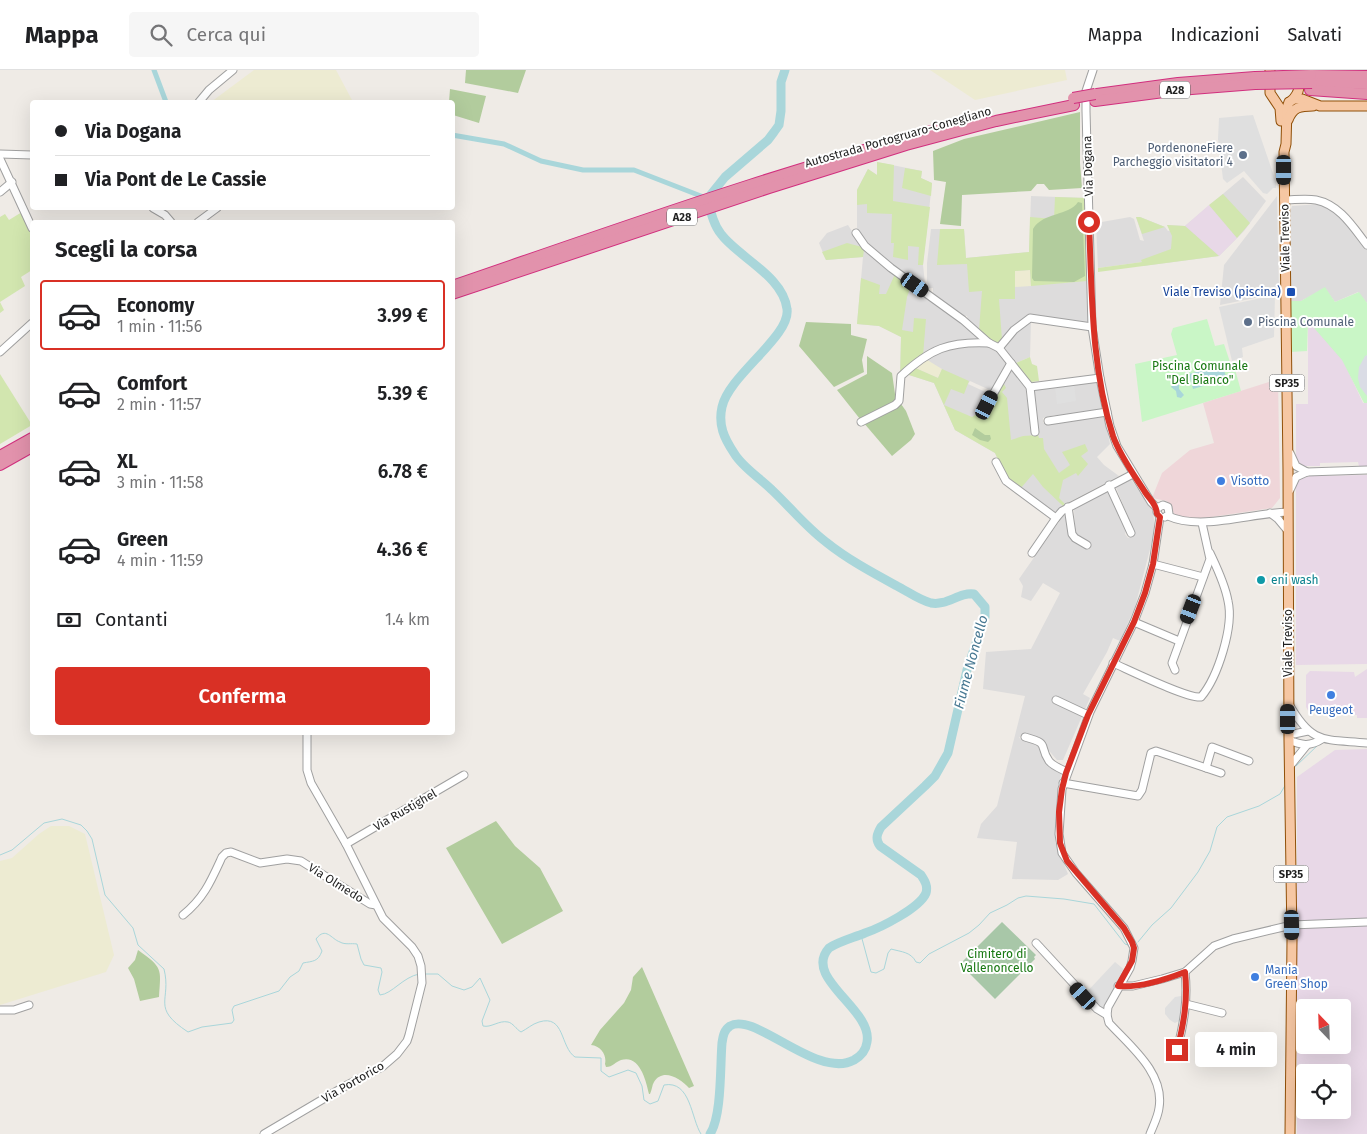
<!DOCTYPE html>
<html lang="it">
<meta charset="utf-8">
<style>
:root{--surface:#fff;--page:#f6f6f6;--text:#202124;--muted:#757577;--line:#e0e0e0;--accent:#d93025}
body{margin:0;font-family:"Fira Sans",sans-serif;background:var(--page);color:var(--text);height:100vh;display:flex;flex-direction:column;font-size:19px;white-space:nowrap}
*{box-sizing:border-box;margin:0}
p{font-size:16px;color:var(--muted)}
.icon{flex:none;width:28px;height:28px;fill:none;stroke:currentColor;stroke-width:2;stroke-linecap:round;stroke-linejoin:round}
.map{position:relative;flex:1;overflow:hidden}
.side{position:absolute;left:30px;top:150px;width:425px;height:515px;display:flex;flex-direction:column;background:var(--surface);border-radius:5px;box-shadow:0 5px 20px #0002}
.side>*{flex:none}
.hud{position:absolute;left:30px;top:30px;width:425px;height:110px;border-radius:5px;box-shadow:0 5px 20px #0002;display:grid;align-content:center;height:110px;padding:0 25px;background:var(--surface)}
.needle{width:32px;rotate:337deg}
.controls{position:absolute;left:1296px;top:929px;display:grid;gap:10px}
.controls a{display:grid;place-items:center;width:55px;height:55px;border-radius:5px;background:var(--surface);box-shadow:0 5px 20px #0002;font-size:25px}
.end{position:absolute;width:22px;height:22px;margin:-11px;border:6px solid #d93025;background:#fff;box-shadow:0 0 0 2px #fff}
.from{border-radius:50%}
.bubble{position:absolute;height:35px;border-radius:5px;background:var(--surface);box-shadow:0 5px 20px #0002;font-size:16px;font-weight:600;line-height:35px;text-align:center}
.car{position:absolute;width:15px;height:30px;margin:-15px -8px;border-radius:6px;box-shadow:0 0 4px 1px #0007;background:linear-gradient(#222 24%,#8ab4d8 0 40%,#222 0 76%,#8ab4d8 0 86%,#222 0)}
.hud b{display:flex;align-items:center;gap:18px;height:48px;font-size:19px}
.hud b+b{border-top:1px solid var(--line)}
.hud i{width:12px;height:12px;background:var(--text)}
ul{padding:0;list-style:none}
li{display:flex;align-items:center;gap:15px;height:70px;margin:0 10px 8px;padding:0 15px;border:2px solid transparent;border-radius:5px}
li div{flex:1}
li b{display:block;font-size:19px}
li em{font-style:normal;font-weight:600}
li.current{border-color:var(--accent)}
li>.icon{width:45px;height:45px;stroke-width:1.5}
h2{padding:0 25px;font-size:22px;line-height:60px}
.pay{display:flex;align-items:center;gap:12px;height:55px;padding:0 25px;font-size:19px}
.pay p{margin-inline-start:auto}
.primary-button{display:flex;gap:10px;margin-top:auto;padding:10px 25px}
.primary-button a{flex:1;height:58px;border-radius:5px;background:var(--accent);color:#fff;font-size:20px;font-weight:600;line-height:58px;text-align:center}
header{display:flex;align-items:center;gap:30px;box-sizing:border-box;height:70px;padding:0 25px;background:var(--surface);border-bottom:1px solid var(--line)}
header strong{font-size:24px}
nav{display:flex;gap:28px;margin-inline-start:auto;font-size:18px}
.search{width:350px;height:45px;background:var(--page);display:flex;align-items:center;gap:12px;box-sizing:border-box;padding:0 18px;border-radius:5px;color:var(--muted);font-size:19px}
.map>svg:first-child{display:block}
</style>
<header>
<strong>Mappa</strong>
<div class="search"><svg class="icon" aria-label="search" viewBox="0 0 24 24"><circle cx="10" cy="10" r="6"/><path d="M15 15l6 6"/></svg>Cerca qui</div>
<nav><a>Mappa</a><a>Indicazioni</a><a>Salvati</a></nav>
</header>
<div class="map">
<svg width="1367" height="1064" viewBox="0 0 1367 1064">
<rect width="100%" height="100%" fill="#efebe6"/>
<g fill="#dddcdc">
<path d="M877,92L922,101L921,108L932,113L923,195L925,214L923,218L867,176L857,159V120L868,99L877,105Z"/>
<path d="M1243,107L1266,131L1244,161L1219,186L1143,196L1142,192L1098,198L1096,153L1130,147L1134,149L1140,170L1144,171L1136,147H1140L1165,157L1168,161L1171,160L1167,155L1185,156Z"/>
<path d="M1031,126L1086,128L1089,251L1087,253L1030,244L1025,247L999,273L992,271L968,250L967,246L960,245L933,223V218H929L927,211V193L931,159H964L966,188L1029,182Z"/>
<path d="M1277,126L1279,223L1220,235L1224,195Z"/>
<path d="M1321,134L1344,148L1367,180V233L1358,222L1335,232L1325,218L1301,231H1291L1290,142L1292,136Z"/>
<path d="M848,155L864,180L982,268L981,270L941,279L985,274L998,282L1007,292L992,321L970,311L968,314L990,324L1012,298L1025,314L1032,365L1038,364L1032,321L1034,319L1099,310L1103,340L1057,347L1055,345L1043,348V353L1104,345L1110,374L1097,387L1104,395L1119,406L1071,431L1053,443L1007,409L995,383L955,360L934,313L906,304L900,310L901,267L879,256L857,254L863,187L826,190L819,173L827,163Z"/>
<path d="M1031,250L1030,287L1016,293L1003,279L1004,275L1021,256H1026V252Z"/>
<path d="M1130,408L1153,441L1155,460L1135,537L1120,571L1113,568L1107,582L1083,624L1090,628L1063,690H1057L1039,669L1021,665L1019,668L1038,673L1045,691L1061,701L1055,772L1068,804L1058,810L1012,809L1017,772L977,768L981,754L997,736L1025,626L983,619L986,582L1031,579L1060,523L1043,513L1031,531L1021,527L1023,516L1019,509L1065,443L1067,444L1071,468L1089,479L1090,475L1075,466L1074,438L1109,419L1127,457L1125,464L1128,468L1135,464L1115,415Z"/>
</g>
<path fill="#efd6d9" d="M1278,309L1280,428L1272,438L1198,449L1176,447L1167,431L1152,428L1162,403L1190,380L1214,373L1203,333Z"/>
<g fill="#e8d8e7" fill-rule="evenodd">
<path d="M1209,135L1237,168L1219,186L1185,156Z"/>
<path d="M1308,250L1343,290L1363,333H1367V396H1359L1358,392L1320,393V396H1304L1296,391V334H1308Z"/>
<path d="M1367,405V594L1296,595V413L1300,409L1310,406Z"/>
<path d="M1367,599V648H1357V645L1309,642L1306,637V605L1310,601L1354,602L1355,607Z"/>
<path d="M1367,679V1064H1297V707L1335,680ZM1305,938H1342V975H1305ZM1305,1002H1342V1040H1305Z"/>
</g>
<g fill="#edebd2">
<path d="M254,0H336L353,32H211Z"/>
<path d="M930,0H1065L1067,10L975,30Z"/>
<path d="M1030,200L1031,216L1015,217V201Z"/>
<path d="M924,288L942,299L938,308L913,297Z"/>
<path d="M51,756H69L85,764L114,885L106,902L0,935V791L12,788L39,764Z"/>
</g>
<g fill="#d2e6af">
<path d="M877,92L894,95L893,131L930,137L923,195H918L919,177L908,176V190L893,187L894,173H891L892,144L867,143V134L857,135V120L868,99L877,105Z"/>
<path d="M905,98L922,101L921,108L932,113L931,126L902,118Z"/>
<path d="M1223,124L1250,153L1237,168L1209,135Z"/>
<path d="M1055,127L1086,128L1087,211L1031,216L1030,200L1015,201V229H999L1002,270L996,273L979,260L982,221L969,222L967,194L937,195L940,159H964L966,188L1029,182L1030,147L1054,149Z"/>
<path d="M22,142L32,167V200L21,207L25,216L0,232L4,240L0,243V147L5,144L9,150Z"/>
<path d="M1136,147H1140L1165,157L1142,164Z"/>
<path d="M1167,155L1185,156L1219,186L1098,202V198L1142,192L1141,190L1171,179L1172,166Z"/>
<path d="M847,173L862,177L864,180L863,187L826,190L822,182Z"/>
<path d="M895,204L911,216L907,227L902,260L913,262L914,248L926,249L923,286L913,297L938,308L942,299L969,311L964,324L951,319L944,335L972,347L990,336L1003,312L1006,318L1002,322L1007,328L1011,370L1023,366L1038,365L1039,368H1043L1044,379L1059,403L1070,395L1062,382L1085,374L1088,381L1081,386L1088,394L1078,406L1076,403L1063,410L1059,428L1065,434L1063,436L1043,417L1033,404L1020,419L1007,409L995,383L955,360L934,313L906,304L900,310L901,267L879,256L857,254L861,208L880,215L879,224H886Z"/>
<path d="M1030,287L1032,294L1037,296L1039,311L1031,312L1016,293Z"/>
<path d="M0,304L32,355L0,374Z"/>
</g>
<g fill="#b2cc9d">
<path d="M466,0H526L518,23L465,13Z"/>
<path d="M450,19L486,26L479,53L453,45L452,32H449Z"/>
<path d="M1080,42V93L1082,118L1049,120L1044,114H1037L1031,121L962,125L961,156L940,154L946,112L934,110L933,81L964,69Z"/>
<path d="M1078,132L1082,133L1085,206L1074,212L1034,211L1032,208L1033,159C1043,142 1069,146 1078,132Z"/>
<path d="M806,252L851,254V265L867,269L862,290L864,302L834,317L799,276Z"/>
<path d="M867,286L892,303L896,331L860,349L837,320L867,304Z"/>
<path d="M901,334L906,341L915,364L911,370L892,386L863,352Z"/>
<path d="M975,358L985,365H990L991,369L988,372L980,370L972,365Z"/>
<path d="M496,751L515,776L540,798L563,841L502,874L446,778Z"/>
<path d="M138,880C163,898 161,898 159,927L140,931L134,909L128,898L135,890Z"/>
<path d="M642,897L694,1016L689,1018C681,1009 663,997 654,1012C652,1015 652,1020 650,1024H649C646,1011 640,984 621,990C615,992 613,997 606,997L605,994C607,985 601,976 591,975L600,960L624,933L631,920L633,907Z"/>
</g>
<path fill="#a8c7a8" d="M1002,852L1036,885L1034,887L1035,889L995,929L960,894Z"/>
<g fill="#c9f6c6">
<path d="M1325,217L1335,232L1359,222L1367,233V333H1364L1342,290L1308,251L1307,281L1291,282L1289,233L1291,231H1301Z"/>
<path d="M1207,249L1215,276L1224,274L1230,292H1233L1241,321L1142,352L1135,294L1177,285L1171,264L1173,258Z"/>
</g>
<g fill="#dfdfdf">
<path d="M1253,45L1276,112V118H1273L1267,124L1263,123L1244,101L1227,113L1223,109L1218,69L1219,48Z"/>
<path d="M1275,225L1274,267L1242,278L1243,287L1232,291L1219,237Z"/>
<path d="M1074,314L1076,331L1057,334L1055,316Z"/>
<path d="M1115,892L1127,902L1107,945L1083,926Z"/>
<path d="M1181,926L1183,931V935L1179,951L1175,953L1170,950L1165,944V938L1175,927Z"/>
</g>
<path fill="#dadce5" d="M1367,285V326L1360,317L1358,308L1359,297L1365,286Z"/>
<g fill="#a9d6da">
<path d="M1222,295L1227,309L1193,319L1189,304Z"/>
<path d="M1173,308H1179V319L1184,325L1181,328L1177,327L1176,321L1171,317L1174,311Z"/>
</g>
<g fill="none" stroke-linecap="round" stroke-linejoin="round">
<g stroke="#a9d6da" stroke-width="1">
<path d="M1296,696L1318,675"/>
<path d="M0,785L12,780L44,753L62,749L81,755L87,761L92,769L105,825L133,858L138,875L164,899C172,931 150,937 188,962L202,957L232,953L234,950L232,940L234,936L279,921L290,907L299,901L303,893C313,891 318,892 322,881L316,869C326,856 331,869 340,872C345,875 351,873 357,874L361,889L364,895L381,898L382,902L378,920L380,925C392,924 403,907 419,904"/>
<path d="M861,865L871,902L876,903L884,899L888,883L891,879C902,882 911,882 916,892L920,893L929,884L969,863L979,855L990,843L1007,835L1018,828L1026,826L1064,829L1094,834L1125,874L1128,875"/>
<path d="M1138,872L1152,855L1171,838L1198,802L1210,781L1217,757L1227,747L1259,736L1280,724L1286,714"/>
<path d="M425,904H438L452,916L464,920L472,917L480,908L490,930L482,951L483,956C491,958 499,950 508,952C513,953 516,959 521,962C527,959 532,954 539,952C565,944 560,977 575,987L601,988V1001L609,1007L628,1000L636,1003L642,1016L644,1030L650,1034L658,1031L664,1015C691,1010 691,1049 701,1064"/>
</g>
<g stroke="#a9d6da" stroke-width="5">
<path d="M154,0L166,32"/>
<path d="M452,65L504,74L541,91L583,100H634L706,128"/>
</g>
<path stroke="#a9d6da" stroke-width="9" d="M710,1064C722,1046 720,996 722,973C723,966 724,960 730,956C755,941 817,1010 854,990C861,986 866,980 867,972C873,939 802,908 829,878C840,871 853,868 865,863C880,858 920,838 926,823C928,816 925,811 921,805L880,776C875,769 877,764 881,757L925,716L935,706L948,683L967,600L985,547V537L974,524C959,522 947,536 931,533C919,530 907,521 897,516C873,503 847,489 826,472C806,457 790,437 772,420C760,408 742,397 734,383C724,368 718,355 722,337C729,305 791,266 787,239C783,206 738,187 721,164C713,154 710,141 708,128L725,107L768,70L774,62L779,55L781,41V12L785,0"/>
<g stroke="#a0a0a0" stroke-width="9">
<g id="minor">
<path d="M1093,0L1086,21V41L1092,257L1100,308L1110,356L1117,376L1151,432L1157,438V442L1160,447"/>
<path d="M199,32L209,20L233,0"/>
<path d="M0,84L32,85"/>
<path d="M0,89L32,158"/>
<path d="M0,122L12,112"/>
<path d="M1284,130C1294,130 1306,128 1316,130C1340,135 1353,157 1367,175"/>
<path d="M153,138L165,145L171,152"/>
<path d="M198,152L217,138"/>
<path d="M856,163L865,176L891,198L963,250L989,273L999,278L1030,317L1035,362"/>
<path d="M999,278L1014,260L1030,248L1092,257"/>
<path d="M0,282L32,253"/>
<path d="M1030,317L1100,308"/>
<path d="M987,335L1011,293"/>
<path d="M1048,351L1107,342"/>
<path d="M861,352L895,335L899,331L901,306C930,279 949,271 989,273"/>
<path d="M1290,383L1296,396L1307,402"/>
<path d="M996,392L1006,411L1056,448"/>
<path d="M1109,415L1131,463"/>
<path d="M1290,420L1296,407L1307,402L1367,400"/>
<path d="M1068,437L1072,464L1075,468L1087,475"/>
<path d="M1157,438L1163,435L1168,437L1169,444L1165,447"/>
<path d="M1270,443L1278,449L1288,461"/>
<path d="M1168,446C1201,461 1251,443 1288,442"/>
<path d="M1032,483L1056,448L1062,441L1133,404"/>
<path d="M1153,494L1203,507"/>
<path d="M1134,552L1179,571"/>
<path d="M1113,593C1129,600 1188,629 1201,627C1218,607 1234,556 1228,531C1225,514 1217,498 1210,483"/>
<path d="M1175,600L1172,593L1210,489L1202,453"/>
<path d="M1056,630L1088,645"/>
<path d="M1289,634C1312,675 1324,669 1367,673"/>
<path d="M1289,665L1308,661"/>
<path d="M1025,667C1051,674 1038,675 1049,691C1053,696 1061,699 1067,702"/>
<path d="M1289,670C1301,675 1310,677 1322,669"/>
<path d="M1290,696L1307,675"/>
<path d="M1206,698L1212,677L1249,691"/>
<path d="M1063,713L1138,726L1142,720L1151,683L1156,681L1221,703"/>
<path d="M346,774L464,705"/>
<path d="M183,845C204,828 211,811 222,787L226,783L231,782L260,793L287,789L301,791L370,834L376,835"/>
<path d="M1036,873L1097,939L1107,945"/>
<path d="M1118,916H1133L1162,909L1185,902L1214,876L1233,869L1292,855L1367,852"/>
<path d="M1186,934L1222,943"/>
<path d="M0,940H14L29,935"/>
<path d="M1177,980C1184,953 1188,929 1185,902"/>
<path d="M264,1064L347,1015L382,997L397,984L407,971L409,965L422,913L421,896L418,886L412,877L383,848L346,774L311,713L307,700V662"/>
<path d="M1150,1064C1153,1056 1158,1047 1159,1038C1165,1003 1130,976 1109,953L1107,945L1108,937L1130,898L1132,891L1134,878L1124,858L1076,803L1062,783L1059,764L1062,719L1090,642L1134,552L1145,523L1153,494L1160,447"/>
</g>
</g>
<g stroke="#915009" stroke-width="11">
<g id="major">
<path d="M1270,0V23L1280,38L1281,51"/>
<path d="M1294,29H1302L1320,36H1367"/>
<path d="M1291,31C1301,23 1300,12 1299,0"/>
<path d="M1289,32L1287,38L1286,74L1284,82L1288,400L1289,670L1292,870L1290,1064"/>
<path d="M1288,50C1293,37 1300,36 1313,36"/>
</g>
</g>
<g stroke="#d12f7e" stroke-width="12">
<g id="highway">
<path d="M1311,5L1367,6"/>
<path d="M1312,13L1367,14"/>
<path d="M1310,20L1367,24"/>
<path d="M1097,24L1178,13L1255,7"/>
<path d="M1095,31L1179,20L1255,14"/>
<path d="M452,216C627,156 802,93 981,48"/>
<path d="M452,224L769,118L906,75L996,51L1074,35"/>
<path d="M0,386L32,368"/>
<path d="M0,395L32,377"/>
</g>
</g>
<use href="#minor" stroke="#fff" stroke-width="7"/>
<use href="#major" stroke="#f6c7a3" stroke-width="9"/>
<use href="#highway" stroke="#e292ac" stroke-width="10"/>
<g stroke="#d12f7e" stroke-width="12" stroke-linecap="butt">
<g id="highway-bridge">
<path d="M1255,7L1311,5"/>
<path d="M1255,14L1312,13"/>
<path d="M1073,28L1095,24"/>
</g>
</g>
<use href="#highway-bridge" stroke="#e292ac" stroke-width="10"/>
</g>
<g fill="none" stroke-linecap="round" stroke-linejoin="round">
<path stroke="#d93025" stroke-width="6" d="M1089,152C1092,223 1091,297 1113,366C1120,386 1134,405 1145,422C1151,431 1156,434 1157,444L1160,447L1153,494L1145,523L1134,552L1088,645L1066,703L1062,719L1059,742L1060,773L1067,791L1124,858L1132,872L1134,878L1132,891L1118,916C1138,918 1167,909 1185,902C1188,929 1184,953 1177,980"/>
</g>
<g fill="#5c6f8a" stroke="#fff" stroke-width="2">
<circle cx="1243" cy="85" r="5"/>
<circle cx="1248" cy="252" r="5"/>
</g>
<rect fill="#1a4fb4" stroke="#fff" stroke-width="2" x="1286" y="217" width="10" height="10" rx="2.5"/>
<g fill="#3f7fe0" stroke="#fff" stroke-width="2">
<circle cx="1221" cy="411" r="5"/>
<circle cx="1331" cy="625" r="5"/>
<circle cx="1255" cy="907" r="5"/>
</g>
<circle fill="#0f9aa8" stroke="#fff" stroke-width="2" cx="1261" cy="510" r="5"/>
<g text-anchor="middle" dominant-baseline="central" stroke-width="4" stroke-linejoin="round" paint-order="stroke">
<g fill="#fff" stroke="#626262" stroke-width="1">
<rect x="1160" y="11.5" width="30" height="17" rx="4"/>
<rect x="667" y="138.5" width="30" height="17" rx="4"/>
<rect x="1269.5" y="304.5" width="35" height="17" rx="4"/>
<rect x="1273.5" y="795.5" width="35" height="17" rx="4"/>
</g>
<g font-size="11" font-weight="bold" fill="#1f1f1f">
<text x="1175" y="20">A28</text>
<text x="682" y="147">A28</text>
<text x="1287" y="313">SP35</text>
<text x="1291" y="804">SP35</text>
</g>
<g font-size="12" fill="#1f1f1f" stroke="#fff">
<text transform="translate(898 67) rotate(-16)">Autostrada Portogruaro-Conegliano</text>
<text transform="translate(1088 96) rotate(-92)">Via Dogana</text>
<text transform="translate(1285 168) rotate(-91)">Viale Treviso</text>
<text transform="translate(1288 573) rotate(-90)">Viale Treviso</text>
<text transform="translate(405 740) rotate(-30)">Via Rustighel</text>
<text transform="translate(336 813) rotate(32)">Via Olmedo</text>
<text transform="translate(353 1012) rotate(-30)">Via Portorico</text>
</g>
<g font-size="12" fill="#4e5e75" stroke="#fff" text-anchor="end">
<text x="1233" y="78">PordenoneFiere<tspan x="1233" dy="14">Parcheggio visitatori 4</tspan></text>
<text x="1258" y="252" text-anchor="start">Piscina Comunale</text>
</g>
<g font-size="12" fill="#164399" stroke="#fff" text-anchor="end">
<text x="1281" y="222">Viale Treviso (piscina)</text>
</g>
<g font-size="12" fill="#187812" stroke="#fff">
<text x="1200" y="296">Piscina Comunale<tspan x="1200" dy="14">"Del Bianco"</tspan></text>
<text x="997" y="884">Cimitero di<tspan x="997" dy="14">Vallenoncello</tspan></text>
</g>
<g font-size="12" fill="#366cbe" stroke="#fff" text-anchor="start">
<text x="1231" y="411">Visotto</text>
<text x="1331" y="640" text-anchor="middle">Peugeot</text>
<text x="1265" y="900">Mania<tspan x="1265" dy="14">Green Shop</tspan></text>
</g>
<g font-size="12" fill="#0d838f" stroke="#fff" text-anchor="start">
<text x="1271" y="510">eni wash</text>
</g>
<g font-size="14" font-style="italic" fill="#477892" stroke="#fff">
<text transform="translate(971 592) rotate(-75)">Fiume Noncello</text>
</g>
</g>
</svg>
<div class="controls">
<a><svg class="needle" viewBox="-14 -14 28 28"><path d="M0-13l5 13h-10z" fill="#e53935"/><path d="M0 13l5-13h-10z" fill="#757577"/></svg></a>
<a><svg class="icon" aria-label="locate" viewBox="0 0 24 24"><circle cx="12" cy="12" r="6"/><path d="M12 2v4M12 18v4M2 12h4M18 12h4"/></svg></a>
</div>
<i class="end from" style="left:1089px;top:152px"></i>
<i class="end" style="left:1177px;top:980px"></i>
<div class="bubble" style="left:1195px;top:962px;width:82px">4 min</div>
<i class="car" style="left:1284px;top:100px;rotate:180deg"></i>
<i class="car" style="left:915px;top:215px;rotate:125deg"></i>
<i class="car" style="left:987px;top:335px;rotate:27deg"></i>
<i class="car" style="left:1191px;top:539px;rotate:201deg"></i>
<i class="car" style="left:1288px;top:649px;rotate:0deg"></i>
<i class="car" style="left:1292px;top:855px;rotate:179deg"></i>
<i class="car" style="left:1083px;top:926px;rotate:318deg"></i>
<div class="hud">
<b><i class="from"></i>Via Dogana</b>
<b><i></i>Via Pont de Le Cassie</b>
</div>
<section class="side">
<h2>Scegli la corsa</h2>
<ul>
<li class="current"><svg class="icon" aria-label="car" viewBox="0 0 24 24"><path d="M5 17H2v-5l4-1 3-4h7l3 4 3 1v5h-3M9 17h6M6 11h13"/><circle cx="7" cy="17" r="2"/><circle cx="17" cy="17" r="2"/></svg><div><b>Economy</b><p>1 min · 11:56</p></div><em>3.99 €</em></li>
<li><svg class="icon" aria-label="car" viewBox="0 0 24 24"><path d="M5 17H2v-5l4-1 3-4h7l3 4 3 1v5h-3M9 17h6M6 11h13"/><circle cx="7" cy="17" r="2"/><circle cx="17" cy="17" r="2"/></svg><div><b>Comfort</b><p>2 min · 11:57</p></div><em>5.39 €</em></li>
<li><svg class="icon" aria-label="car" viewBox="0 0 24 24"><path d="M5 17H2v-5l4-1 3-4h7l3 4 3 1v5h-3M9 17h6M6 11h13"/><circle cx="7" cy="17" r="2"/><circle cx="17" cy="17" r="2"/></svg><div><b>XL</b><p>3 min · 11:58</p></div><em>6.78 €</em></li>
<li><svg class="icon" aria-label="car" viewBox="0 0 24 24"><path d="M5 17H2v-5l4-1 3-4h7l3 4 3 1v5h-3M9 17h6M6 11h13"/><circle cx="7" cy="17" r="2"/><circle cx="17" cy="17" r="2"/></svg><div><b>Green</b><p>4 min · 11:59</p></div><em>4.36 €</em></li>
</ul>
<div class="pay"><svg class="icon" aria-label="cash" viewBox="0 0 24 24"><path d="M3 7h18v10H3z"/><circle cx="12" cy="12" r="2"/></svg>Contanti<p>1.4 km</p></div>
<div class="primary-button"><a>Conferma</a></div>
</section>
</div>
